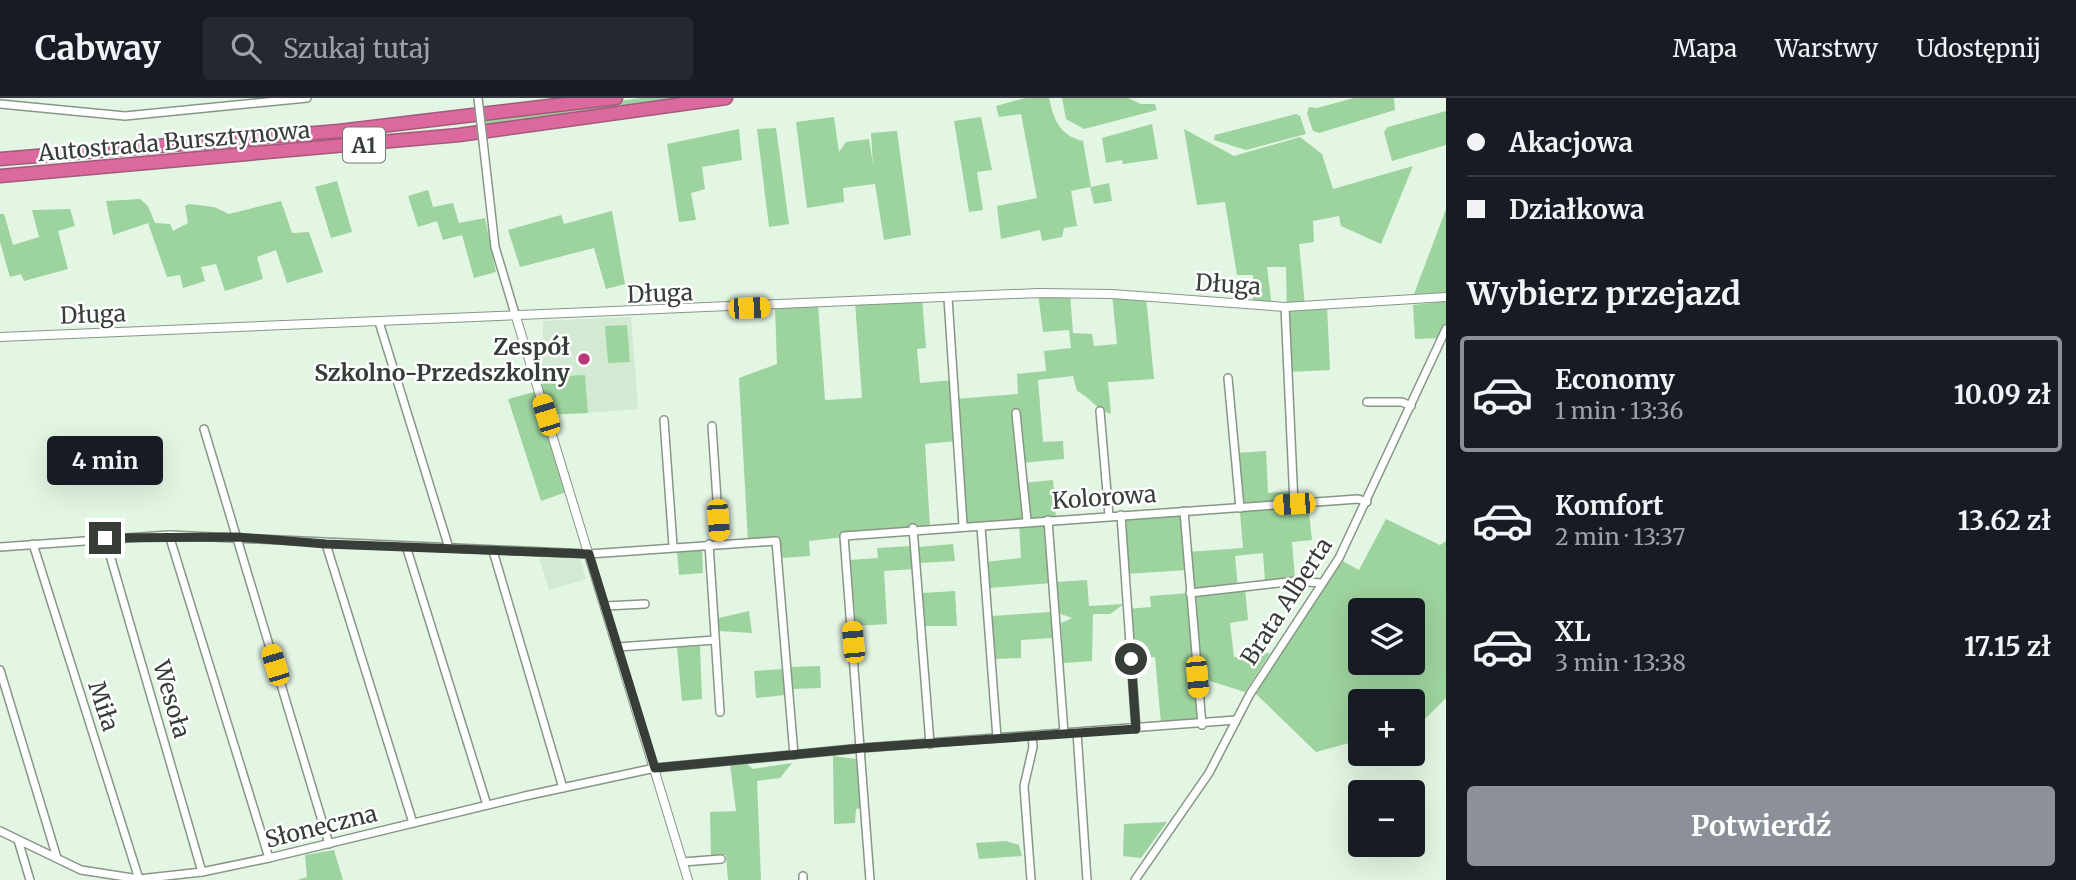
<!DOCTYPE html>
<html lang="pl">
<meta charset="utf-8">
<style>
:root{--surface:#171b24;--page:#242831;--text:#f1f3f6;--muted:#9ea1a6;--line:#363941;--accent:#8c9099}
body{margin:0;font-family:Merriweather,serif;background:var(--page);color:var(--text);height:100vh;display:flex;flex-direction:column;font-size:26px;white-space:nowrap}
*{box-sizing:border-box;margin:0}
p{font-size:23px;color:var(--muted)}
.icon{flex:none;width:38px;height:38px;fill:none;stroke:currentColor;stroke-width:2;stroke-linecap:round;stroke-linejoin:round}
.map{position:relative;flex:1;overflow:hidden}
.side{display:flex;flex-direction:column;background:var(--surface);width:630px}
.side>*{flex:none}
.guide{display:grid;align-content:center;height:154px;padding:0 21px;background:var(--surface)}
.controls{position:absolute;left:1348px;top:500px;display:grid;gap:14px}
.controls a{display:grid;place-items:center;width:77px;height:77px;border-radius:7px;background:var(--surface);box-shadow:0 7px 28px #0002;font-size:35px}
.end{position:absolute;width:32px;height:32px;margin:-16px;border:9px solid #373e37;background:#fff;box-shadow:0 0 0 4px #fff}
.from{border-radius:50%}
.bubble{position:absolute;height:49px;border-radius:7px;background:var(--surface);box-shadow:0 7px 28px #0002;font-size:23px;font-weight:700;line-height:49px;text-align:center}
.car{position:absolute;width:21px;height:42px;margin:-21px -10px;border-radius:9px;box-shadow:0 0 5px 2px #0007;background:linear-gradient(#f5c518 24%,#345 0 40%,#f5c518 0 76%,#345 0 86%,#f5c518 0)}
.guide b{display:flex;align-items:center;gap:24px;height:66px;font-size:26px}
.guide b+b{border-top:2px solid var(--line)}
.guide i{width:18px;height:18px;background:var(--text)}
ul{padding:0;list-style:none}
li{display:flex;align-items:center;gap:21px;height:116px;margin:0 14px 10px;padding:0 7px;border:4px solid transparent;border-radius:7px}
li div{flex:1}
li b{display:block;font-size:26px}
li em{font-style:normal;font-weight:700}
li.active{border-color:var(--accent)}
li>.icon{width:63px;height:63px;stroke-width:1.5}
h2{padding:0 21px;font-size:32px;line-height:84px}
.action{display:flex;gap:14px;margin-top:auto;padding:14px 21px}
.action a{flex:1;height:80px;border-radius:7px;background:var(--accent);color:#fff;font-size:28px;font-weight:700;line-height:80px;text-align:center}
header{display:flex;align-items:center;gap:42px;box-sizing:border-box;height:98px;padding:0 35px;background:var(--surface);border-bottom:2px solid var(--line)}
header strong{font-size:33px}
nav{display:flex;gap:38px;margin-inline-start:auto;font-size:24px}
.search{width:490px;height:63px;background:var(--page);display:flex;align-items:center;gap:18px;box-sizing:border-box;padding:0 24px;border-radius:7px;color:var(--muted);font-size:26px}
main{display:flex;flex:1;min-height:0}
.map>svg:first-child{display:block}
</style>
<header>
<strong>Cabway</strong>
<div class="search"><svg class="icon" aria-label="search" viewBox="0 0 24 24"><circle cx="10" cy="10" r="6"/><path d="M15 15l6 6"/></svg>Szukaj tutaj</div>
<nav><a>Mapa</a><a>Warstwy</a><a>Udostępnij</a></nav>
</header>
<main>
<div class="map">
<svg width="1446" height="782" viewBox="0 0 1446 782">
<rect width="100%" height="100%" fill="#e3f5e3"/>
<g fill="#d2e9d2">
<path d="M631,219L638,311L588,315L585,278L539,280L529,244L543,241V223Z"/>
<path d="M539,459L580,461L586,481L549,492Z"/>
</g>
<g fill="#9dd39f" fill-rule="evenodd">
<path d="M641,0H704L485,30L484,21Z"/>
<path d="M1025,0H1049C1054,22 1059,37 1083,43L1091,89L1109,85L1112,103L1094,106L1090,89L1071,93L1077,128L1064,130L1062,139L1042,143L1040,132L1001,141L997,108L1037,100L1021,16L999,19L996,8Z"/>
<path d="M1062,0H1128L1141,6H1155L1157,12L1084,31L1066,21Z"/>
<path d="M1354,0H1394L1395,12L1319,35L1313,33L1307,15L1309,9L1317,10Z"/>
<path d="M1446,13V47L1392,63L1384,34L1388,29Z"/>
<path d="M1296,16L1300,18L1306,36L1246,52L1214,42L1215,37Z"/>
<path d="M834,19L839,54L846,44L869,41L873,67L871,35L897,33L911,137L884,142L875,86L843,90L844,104L807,110L796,24Z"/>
<path d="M981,19L992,72L977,74L983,112L969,114L954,23Z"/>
<path d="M1152,26L1158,61L1123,66L1122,62L1106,65L1102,40Z"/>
<path d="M776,30L789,126L769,129L757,31Z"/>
<path d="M739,31L742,62L702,69L705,91L691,95L696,122L679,124L667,46Z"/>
<path d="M1184,31L1234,58L1300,39L1322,56L1333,91L1413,68L1381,146L1341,128L1339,118L1313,123L1314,144L1299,146L1305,208H1327L1330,272L1288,274L1286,169H1267L1272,209L1253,207V177H1237L1225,104L1197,107Z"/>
<path d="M337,83L352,134L331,140L315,89Z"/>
<path d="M428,92L433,109L453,105L459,125L485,120L496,174L474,180L462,137L443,142L437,123L418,129L408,98Z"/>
<path d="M140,101L148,108L155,125L170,126L173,133L188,125L185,108L189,106L214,109L229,116L281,103L292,135L309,134L323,174L287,185L276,152L257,159L263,181L225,193L216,166L201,169L205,183L183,190L180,177L167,179L148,125L113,137L106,103Z"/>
<path d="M70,111L75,128L58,133L68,171L24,183L21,176L10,179L0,144V116H4L13,147L39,139L32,112Z"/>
<path d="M1446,111V195L1414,196Z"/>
<path d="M612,113L625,186L606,191L594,150L520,169L508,132L561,117L564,126Z"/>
<path d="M1038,195H1070L1073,235L1092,236L1094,248L1117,246L1112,196L1146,199L1154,281L1108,284L1111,316C1095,311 1091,300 1077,293L1073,278L1038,282L1043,344L1063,343L1064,361L1021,365L1023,385L1053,382L1056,421L1048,422L1052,485L988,490L986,464L1021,460L1019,424L963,427L957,343L925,346L930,429L809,443L810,458L781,460L780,442L748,444L739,280L777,266L775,209L818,207L825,302L862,300L855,204L922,200L926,250L917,251L920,285L954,282L955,301L1018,296L1017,276L1046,273L1044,253L1071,250L1069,232L1043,234Z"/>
<path d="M1446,203V226L1440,240L1415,241L1413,207Z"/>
<path d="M627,227L630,264L608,265L605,228Z"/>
<path d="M585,277L588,315L546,317L569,393L541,403L508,301L538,293L534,280Z"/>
<path d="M1266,353L1268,395L1293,393L1294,406L1308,405L1312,442L1292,444L1295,481L1265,484L1263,455L1235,458L1238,491L1245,490L1248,522L1230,525L1234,559L1270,555L1245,594L1197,579L1201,624L1161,626L1155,559L1131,561L1127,511L1151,509L1150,498L1190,495L1188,472L1125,476L1121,417L1184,413L1187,454L1243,450L1235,355Z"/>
<path d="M1386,421L1440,447L1446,443V600L1420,626L1412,628V604H1360V642L1316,654L1254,594L1341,462L1359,472ZM1360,513H1412V565H1360Z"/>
<path d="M953,446L955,463L919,465V449Z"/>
<path d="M911,448L914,471L884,473L887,526L856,528L850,462L878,460L877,450Z"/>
<path d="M702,451L703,475L679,477L677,453Z"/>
<path d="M1087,482L1089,508L1124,506L1110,516H1093L1092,563L1063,565L1061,525L1072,520L1058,515L1056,484Z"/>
<path d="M955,493L957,528H924L922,495Z"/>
<path d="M749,513L752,535L719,533V520Z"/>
<path d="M1051,514L1053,540L1021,542V560L995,561L991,518Z"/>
<path d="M700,548L702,601L682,603L677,549Z"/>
<path d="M820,568L821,590L792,591L791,569Z"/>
<path d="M782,571L785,597L756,600L754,573Z"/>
<path d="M833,658L856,661L863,710L856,711L855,725L834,726Z"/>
<path d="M745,664L753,671L792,665L780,680L757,683L761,782H728L726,757L711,758L710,714L736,713L730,666Z"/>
<path d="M1167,724L1141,760L1123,758L1124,726Z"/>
<path d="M1006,743L1019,747L1022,758L979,761L976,745Z"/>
<path d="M334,752L343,782H297L307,779L305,757Z"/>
</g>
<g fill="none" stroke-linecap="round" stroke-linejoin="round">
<g stroke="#869786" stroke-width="10">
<g id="minor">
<path d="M0,6L125,18L307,0"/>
<path d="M484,52L495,149L516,219"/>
<path d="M948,200L963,427"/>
<path d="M1285,209L1294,406"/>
<path d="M379,224L449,450"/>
<path d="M1228,280L1240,410"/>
<path d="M1367,304H1402L1411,308"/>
<path d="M1100,313L1109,418"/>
<path d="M1016,315L1027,423"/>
<path d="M664,322L673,448"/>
<path d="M712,328L720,446"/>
<path d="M204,331L329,746"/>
<path d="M1184,413L1202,627"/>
<path d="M1121,417L1136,631"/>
<path d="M1048,422L1064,635"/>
<path d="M981,429L997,640"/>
<path d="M913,430L930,646"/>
<path d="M169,437L269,760"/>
<path d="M105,440L202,774"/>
<path d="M33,446L139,781"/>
<path d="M326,446L413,725"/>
<path d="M709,446L720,614"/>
<path d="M406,448L487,707"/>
<path d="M0,449L169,437L589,456L776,443L794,657"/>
<path d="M493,453L563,690"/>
<path d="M1190,495L1296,483L1321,485"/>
<path d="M605,508L645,506"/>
<path d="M618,549L715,542"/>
<path d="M0,572L57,760"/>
<path d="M1077,634L1087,782"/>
<path d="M0,733L81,772L139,781L202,774L269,760L525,698L655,670L862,650L1236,622"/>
<path d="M18,742L30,782"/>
<path d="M683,764L721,761"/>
<path d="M803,778V782"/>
<path d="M870,782L844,438L1358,401L1367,404"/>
<path d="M1031,782L1024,688L1033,649L1032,638"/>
<path d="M1135,782L1209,675L1250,596L1339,460L1446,231"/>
</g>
</g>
<g stroke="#869786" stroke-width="10">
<g id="tertiary">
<path d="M516,219L688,782"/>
<path d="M0,239L1038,195L1112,196L1285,209L1446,199"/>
</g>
</g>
<g stroke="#a25a7a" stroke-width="15">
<g id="motorway">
<path d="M0,61L339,33L616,0"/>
<path d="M0,78L459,37L726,0"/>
</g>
</g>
<use href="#minor" stroke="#fff" stroke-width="7"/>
<use href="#tertiary" stroke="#fff" stroke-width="8"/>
<use href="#motorway" stroke="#dc699e" stroke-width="12"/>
<g stroke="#869786" stroke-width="10" stroke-linecap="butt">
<path id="minor-bridge" d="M478,0L484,52"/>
</g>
<use href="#minor-bridge" stroke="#fff" stroke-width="7"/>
</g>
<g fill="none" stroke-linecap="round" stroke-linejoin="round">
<path stroke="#373e37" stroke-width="9" d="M105,440L237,439L326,446L589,456L655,670L862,650L1136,631L1131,561"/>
</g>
<circle fill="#bb367a" stroke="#fff" stroke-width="2.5" cx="584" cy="261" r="7"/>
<g text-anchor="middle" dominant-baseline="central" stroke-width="5" stroke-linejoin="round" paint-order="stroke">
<rect fill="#fff" stroke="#737873" stroke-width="2" x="343" y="29.5" width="42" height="35" rx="5"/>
<g font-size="21" font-weight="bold" fill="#373e37">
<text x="364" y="47">A1</text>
</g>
<g font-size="23" fill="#373e37" stroke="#fff">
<text transform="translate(174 43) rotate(-5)">Autostrada Bursztynowa</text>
<text transform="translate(1228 186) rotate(4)">Długa</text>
<text transform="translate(660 195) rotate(-2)">Długa</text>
<text transform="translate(93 216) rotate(-2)">Długa</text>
<text transform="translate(1104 399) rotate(-4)">Kolorowa</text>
<text transform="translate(1286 503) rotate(-57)">Brata Alberta</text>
<text transform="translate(172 601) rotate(74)">Wesoła</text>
<text transform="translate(104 608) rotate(72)">Miła</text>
<text transform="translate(321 728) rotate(-14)">Słoneczna</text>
</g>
<g font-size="23" font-weight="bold" fill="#373e37" stroke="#fff" text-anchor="end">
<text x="570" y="248">Zespół<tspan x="570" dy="26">Szkolno-Przedszkolny</tspan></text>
</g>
</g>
</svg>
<div class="controls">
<a><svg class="icon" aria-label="layers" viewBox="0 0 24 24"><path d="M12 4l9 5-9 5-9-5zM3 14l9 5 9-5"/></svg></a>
<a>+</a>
<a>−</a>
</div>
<i class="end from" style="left:1131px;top:561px"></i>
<i class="end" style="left:105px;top:440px"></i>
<div class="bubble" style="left:47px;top:338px;width:116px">4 min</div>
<i class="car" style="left:749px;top:210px;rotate:88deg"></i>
<i class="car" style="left:546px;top:317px;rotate:343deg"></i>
<i class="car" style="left:1294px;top:406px;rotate:267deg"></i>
<i class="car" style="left:718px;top:422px;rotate:176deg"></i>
<i class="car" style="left:853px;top:544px;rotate:355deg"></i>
<i class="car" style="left:275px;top:567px;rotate:343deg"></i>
<i class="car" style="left:1197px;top:579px;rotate:175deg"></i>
</div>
<section class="side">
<div class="guide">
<b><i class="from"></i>Akacjowa</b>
<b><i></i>Działkowa</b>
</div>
<h2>Wybierz przejazd</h2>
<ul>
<li class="active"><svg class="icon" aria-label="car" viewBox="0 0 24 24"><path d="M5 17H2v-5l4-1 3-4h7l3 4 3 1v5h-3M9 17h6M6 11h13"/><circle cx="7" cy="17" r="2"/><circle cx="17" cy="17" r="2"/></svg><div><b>Economy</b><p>1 min · 13:36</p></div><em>10.09 zł</em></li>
<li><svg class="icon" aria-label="car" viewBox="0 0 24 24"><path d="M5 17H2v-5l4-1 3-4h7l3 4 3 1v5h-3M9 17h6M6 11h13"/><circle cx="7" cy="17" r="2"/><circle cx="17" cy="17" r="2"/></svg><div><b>Komfort</b><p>2 min · 13:37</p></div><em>13.62 zł</em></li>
<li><svg class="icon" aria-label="car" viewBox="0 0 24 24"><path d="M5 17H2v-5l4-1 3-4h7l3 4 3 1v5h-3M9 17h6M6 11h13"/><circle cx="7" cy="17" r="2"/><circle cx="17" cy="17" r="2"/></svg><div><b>XL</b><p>3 min · 13:38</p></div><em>17.15 zł</em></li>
</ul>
<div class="action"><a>Potwierdź</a></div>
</section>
</main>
